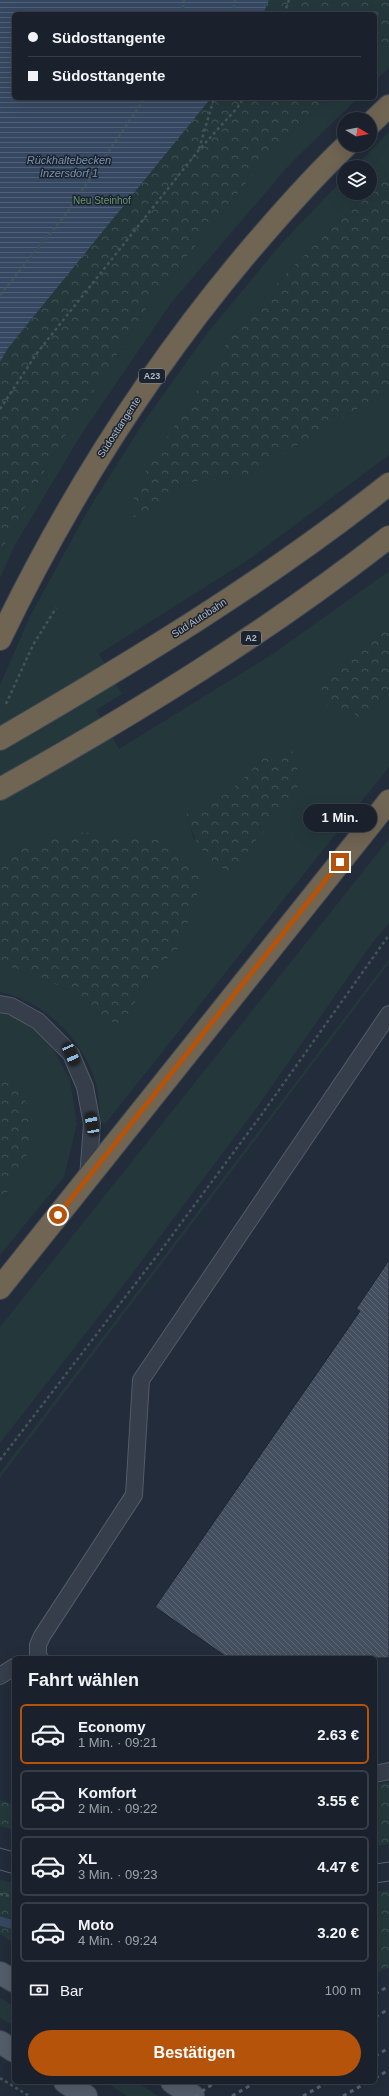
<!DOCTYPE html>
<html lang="de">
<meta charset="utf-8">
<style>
:root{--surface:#1a212c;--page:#232934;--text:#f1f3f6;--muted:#9fa3a9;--line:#383e48;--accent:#b45309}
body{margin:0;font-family:Helvetica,sans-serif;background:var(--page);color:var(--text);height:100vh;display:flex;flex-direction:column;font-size:15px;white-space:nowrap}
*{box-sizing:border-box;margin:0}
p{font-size:13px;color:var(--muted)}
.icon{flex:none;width:22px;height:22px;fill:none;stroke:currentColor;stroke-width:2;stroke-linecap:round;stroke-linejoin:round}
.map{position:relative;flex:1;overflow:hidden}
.sheet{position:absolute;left:12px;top:1656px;width:365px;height:428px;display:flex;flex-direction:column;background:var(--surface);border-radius:6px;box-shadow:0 4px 16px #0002,0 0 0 1px var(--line)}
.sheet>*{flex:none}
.top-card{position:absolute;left:12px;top:12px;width:365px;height:88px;border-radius:6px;box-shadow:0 4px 16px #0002,0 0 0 1px var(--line);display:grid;align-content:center;height:88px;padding:0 16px;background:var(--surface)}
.needle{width:26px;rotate:99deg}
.fabs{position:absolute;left:337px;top:112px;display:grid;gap:8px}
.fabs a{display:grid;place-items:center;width:40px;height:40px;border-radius:50%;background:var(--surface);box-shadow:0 4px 16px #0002,0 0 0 1px var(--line);font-size:20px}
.end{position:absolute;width:18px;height:18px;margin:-9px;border:5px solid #b45309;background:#fff;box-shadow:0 0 0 2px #fff}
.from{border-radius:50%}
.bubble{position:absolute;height:28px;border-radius:14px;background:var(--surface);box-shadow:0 4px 16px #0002,0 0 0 1px var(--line);font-size:13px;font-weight:600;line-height:28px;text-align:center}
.car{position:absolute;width:12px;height:24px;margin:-12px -6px;border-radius:5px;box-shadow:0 0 3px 1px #0007;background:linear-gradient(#222 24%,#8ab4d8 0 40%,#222 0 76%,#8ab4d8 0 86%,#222 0)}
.top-card b{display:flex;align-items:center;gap:14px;height:38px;font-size:15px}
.top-card b+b{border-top:1px solid var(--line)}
.top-card i{width:10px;height:10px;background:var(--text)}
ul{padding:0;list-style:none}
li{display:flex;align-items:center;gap:12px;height:60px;margin:0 8px 6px;padding:0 8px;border:2px solid var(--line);border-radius:6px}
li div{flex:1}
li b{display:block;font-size:15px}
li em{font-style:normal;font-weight:600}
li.on{border-color:var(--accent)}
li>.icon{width:36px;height:36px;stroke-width:1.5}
h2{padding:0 16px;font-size:18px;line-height:48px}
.pay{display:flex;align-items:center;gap:10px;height:44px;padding:0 16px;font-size:15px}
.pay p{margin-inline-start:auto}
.button{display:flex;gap:8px;margin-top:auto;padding:8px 16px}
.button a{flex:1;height:46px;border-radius:24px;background:var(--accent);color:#fff;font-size:16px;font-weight:600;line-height:46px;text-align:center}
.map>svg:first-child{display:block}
</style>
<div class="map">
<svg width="389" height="2096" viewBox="0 0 389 2096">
<defs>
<pattern id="forest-crowns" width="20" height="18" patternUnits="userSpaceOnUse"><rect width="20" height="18" fill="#24383b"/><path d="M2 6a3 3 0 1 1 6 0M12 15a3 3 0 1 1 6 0" fill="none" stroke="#415356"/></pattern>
<pattern id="water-rules" width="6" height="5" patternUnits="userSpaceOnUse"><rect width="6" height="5" fill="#364861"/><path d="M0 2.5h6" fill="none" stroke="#516076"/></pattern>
<pattern id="building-back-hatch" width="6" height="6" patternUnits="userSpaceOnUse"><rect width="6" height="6" fill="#434f5e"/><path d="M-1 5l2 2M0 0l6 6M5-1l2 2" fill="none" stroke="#5c6674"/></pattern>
</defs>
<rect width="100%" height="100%" fill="#222c3a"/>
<g fill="#24383b" fill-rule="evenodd">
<path d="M389,47V68L375,81V54Z"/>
<path d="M329,98H358L291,163L171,303L81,435L15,545L0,578V554L54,453L152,300L272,151Z"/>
<path d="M389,132V172L370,191V167H355Z"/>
<path d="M344,178V193H368L289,270L231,336L157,512L183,483L244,477L389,390V455L248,560L99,654L122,694L96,710L119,749L274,653L389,571V629L357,649L350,710L361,720L389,691V767L105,1124L101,1122C99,1106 99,1088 93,1074C78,1035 41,1000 0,992V963L68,989L104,1020L125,1025L145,981L179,947L29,845L0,862V685L30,616L87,512L145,420L208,332L281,244ZM264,758L194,840L186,814L228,793Z"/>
<path d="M389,839V923L370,946L258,1106L129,1278L0,1443V1327Z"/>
<path d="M389,959V963L0,1478V1473Z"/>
<path d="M0,1013L25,1020L51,1045L70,1080L77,1124L64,1177L0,1255V1205L31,1149L4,1077L0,1073Z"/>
<path d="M0,1998L14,2006V2026L0,2018Z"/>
<path d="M105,2082H137L158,2096H127Z"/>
</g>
<g fill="url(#forest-crowns)">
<path d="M0,0H389V47L375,54V14H14V98H329L272,151L152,300L54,453L0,554Z"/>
<path d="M389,172V390L244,477L183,483L157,512L133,517L134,490L231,336L289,270L368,193H370V191Z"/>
<path d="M389,629V691L361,720L350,710L333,712L316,694L357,649Z"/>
<path d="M295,751L299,785L231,873C203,859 195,842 186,814L228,793L264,758Z"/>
<path d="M79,832L166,841L204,876L179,947L145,981L125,1025L104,1020L68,989L0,963V862L29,845Z"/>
<path d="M0,1073L29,1105L31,1149L0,1205Z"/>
<path d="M389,1782V1844L375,1846V1785Z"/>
<path d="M0,1800L14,1805V1830L0,1826Z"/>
<path d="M0,1880L14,1883V1943L0,1934Z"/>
<path d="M389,1890V1967L375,1974V1892Z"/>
</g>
<path fill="url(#water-rules)" d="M0,0H269L263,14H14V98H211L8,348L0,362Z"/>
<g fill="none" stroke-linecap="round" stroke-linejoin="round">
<path stroke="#364861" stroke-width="9" d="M0,1921L14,1925"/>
</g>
<path fill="url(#building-back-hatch)" stroke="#1d2531" d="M389,1260V1658H228L155,1607L360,1311L356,1309Z"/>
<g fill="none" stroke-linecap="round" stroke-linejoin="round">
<g stroke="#535c68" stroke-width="18">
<g id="lane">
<path d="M0,1004L11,1006L38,1021L71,1054L85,1087L92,1124L88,1178"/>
<path d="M40,1658L38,1656V1645L42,1636L134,1495L141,1380L389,1014"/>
<path d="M0,1676L14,1667"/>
<path d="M375,1774L389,1771"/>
</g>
</g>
<g stroke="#3f4753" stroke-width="24">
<g id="primary">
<path d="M0,1973L14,1981"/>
<path d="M0,2042L14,2051"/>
<path d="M65,2082L86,2096"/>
<path d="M172,2082L193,2096"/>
</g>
</g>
<g stroke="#404955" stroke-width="24">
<g id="highway">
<path d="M370,124L389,106"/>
<path d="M0,639C66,502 146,374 244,257C277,218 310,180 347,145"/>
<path d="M0,739C134,661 267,581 389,484"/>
<path d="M0,789C136,713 266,633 389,537"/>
<path d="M0,1288L389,801"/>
</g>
</g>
<g stroke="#415558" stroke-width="2.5" stroke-dasharray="3 3" stroke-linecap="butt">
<path d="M182,14L184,0"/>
<path d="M233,14L235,0"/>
<path d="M284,14L289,0"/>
<path d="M199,149L214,98"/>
<path d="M0,295L66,214L145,98"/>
<path d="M0,409L37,353L198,151L238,107L243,98"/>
<path d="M6,704L33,645L56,608"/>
<path d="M0,1460L159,1253L262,1114L389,935"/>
<path d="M0,1894L14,1897"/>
<path d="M0,2078L29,2096"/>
</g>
<use href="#lane" stroke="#353e4a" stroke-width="16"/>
<use href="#primary" stroke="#535d6a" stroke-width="22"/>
<use href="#highway" stroke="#706453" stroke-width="22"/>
<g stroke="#576271" stroke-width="1">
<path d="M0,1848L14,1852"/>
<path d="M375,1864L389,1862"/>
<path d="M0,1870L14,1874"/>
<path d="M375,1883L389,1881"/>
</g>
<g stroke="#576271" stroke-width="3" stroke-dasharray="4 4" stroke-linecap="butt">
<path d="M375,1994L389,1986"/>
<path d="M375,2017L389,2009"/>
<path d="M375,2056L389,2048"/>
<path d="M375,2078L389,2070"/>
<path d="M195,2096L216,2082"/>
<path d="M232,2096L256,2082"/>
<path d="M303,2096L328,2082"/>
<path d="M343,2096L368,2082"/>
</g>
</g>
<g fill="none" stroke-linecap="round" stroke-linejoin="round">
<path stroke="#b45309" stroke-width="5" d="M58,1215L340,862"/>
</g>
<g text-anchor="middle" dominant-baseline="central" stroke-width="3" stroke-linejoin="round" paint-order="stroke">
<g fill="#1b232f" stroke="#838c99" stroke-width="1">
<rect x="139" y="369" width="26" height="14" rx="3"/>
<rect x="241" y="631" width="20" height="14" rx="3"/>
</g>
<g font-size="9" font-weight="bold" fill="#b0b9c6">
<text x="152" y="376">A23</text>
<text x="251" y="638">A2</text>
</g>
<g font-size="10" fill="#689772" stroke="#1b232f">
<text x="102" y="200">Neu Steinhof</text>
</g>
<g font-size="10" fill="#b0b9c6" stroke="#1b232f">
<text transform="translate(119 427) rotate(-57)">Südosttangente</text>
<text transform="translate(199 618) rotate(-33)">Süd Autobahn</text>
</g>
<g font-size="11" font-style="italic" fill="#7990ae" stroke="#1b232f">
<text x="69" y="160">Rückhaltebecken<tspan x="69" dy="13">Inzersdorf 1</tspan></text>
</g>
</g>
</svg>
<div class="fabs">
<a><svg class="needle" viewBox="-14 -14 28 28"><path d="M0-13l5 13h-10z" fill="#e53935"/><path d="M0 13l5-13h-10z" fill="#9fa3a9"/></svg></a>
<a><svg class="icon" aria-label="layers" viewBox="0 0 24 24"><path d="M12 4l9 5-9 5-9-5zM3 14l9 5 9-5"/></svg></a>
</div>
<i class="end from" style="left:58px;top:1215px"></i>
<i class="end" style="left:340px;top:862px"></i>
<div class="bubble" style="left:303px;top:804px;width:74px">1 Min.</div>
<i class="car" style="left:71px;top:1054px;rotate:156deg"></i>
<i class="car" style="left:92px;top:1124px;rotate:349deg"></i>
<div class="top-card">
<b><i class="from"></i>Südosttangente</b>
<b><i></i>Südosttangente</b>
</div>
<section class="sheet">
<h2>Fahrt wählen</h2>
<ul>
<li class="on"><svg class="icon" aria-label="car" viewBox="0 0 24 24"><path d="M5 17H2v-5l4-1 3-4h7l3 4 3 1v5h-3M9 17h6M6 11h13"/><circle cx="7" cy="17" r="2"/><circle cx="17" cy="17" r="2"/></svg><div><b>Economy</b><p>1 Min. · 09:21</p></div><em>2.63 €</em></li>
<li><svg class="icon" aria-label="car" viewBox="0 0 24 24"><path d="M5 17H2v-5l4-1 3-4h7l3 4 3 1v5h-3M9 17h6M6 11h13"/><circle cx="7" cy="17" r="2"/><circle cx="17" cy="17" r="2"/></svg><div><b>Komfort</b><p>2 Min. · 09:22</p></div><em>3.55 €</em></li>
<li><svg class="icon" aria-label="car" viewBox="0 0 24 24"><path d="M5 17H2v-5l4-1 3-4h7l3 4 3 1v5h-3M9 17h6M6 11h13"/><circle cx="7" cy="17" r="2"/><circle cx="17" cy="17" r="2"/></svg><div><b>XL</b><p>3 Min. · 09:23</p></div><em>4.47 €</em></li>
<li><svg class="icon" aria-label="car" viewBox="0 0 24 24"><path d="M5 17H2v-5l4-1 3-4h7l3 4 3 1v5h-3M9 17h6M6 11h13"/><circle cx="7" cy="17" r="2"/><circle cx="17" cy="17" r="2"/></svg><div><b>Moto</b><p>4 Min. · 09:24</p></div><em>3.20 €</em></li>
</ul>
<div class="pay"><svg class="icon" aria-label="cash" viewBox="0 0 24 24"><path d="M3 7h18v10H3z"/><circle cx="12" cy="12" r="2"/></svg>Bar<p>100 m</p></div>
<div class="button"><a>Bestätigen</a></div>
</section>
</div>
